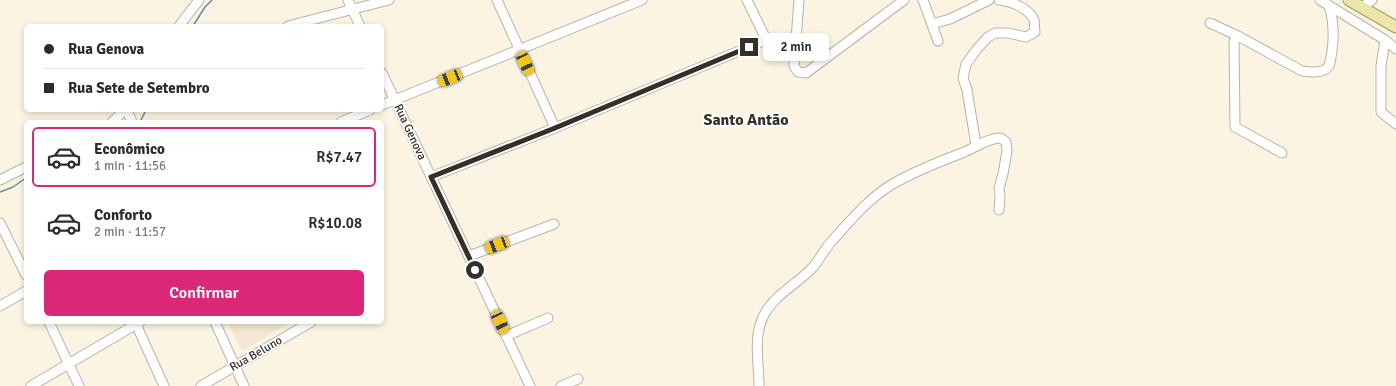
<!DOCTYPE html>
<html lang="pt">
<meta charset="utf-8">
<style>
:root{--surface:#fff;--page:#f7f7f7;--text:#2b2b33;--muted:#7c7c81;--line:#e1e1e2;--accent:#db2777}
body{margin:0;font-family:Signika,sans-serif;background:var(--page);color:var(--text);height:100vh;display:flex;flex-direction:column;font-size:15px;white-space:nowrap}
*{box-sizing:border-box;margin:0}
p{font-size:13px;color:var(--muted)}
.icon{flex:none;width:22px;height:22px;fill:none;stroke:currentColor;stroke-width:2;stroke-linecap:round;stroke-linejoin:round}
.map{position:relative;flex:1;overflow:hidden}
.drawer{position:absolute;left:24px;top:120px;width:360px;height:204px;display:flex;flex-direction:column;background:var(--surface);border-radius:6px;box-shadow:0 2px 6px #0003}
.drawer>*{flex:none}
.banner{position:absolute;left:24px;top:24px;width:360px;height:88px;border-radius:6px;box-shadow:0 2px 6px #0003;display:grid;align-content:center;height:88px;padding:0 20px;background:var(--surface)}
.end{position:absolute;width:18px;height:18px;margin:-9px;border:5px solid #33302a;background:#fff;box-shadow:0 0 0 2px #fff}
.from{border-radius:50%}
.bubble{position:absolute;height:28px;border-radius:6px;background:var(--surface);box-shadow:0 2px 6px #0003;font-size:13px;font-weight:600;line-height:28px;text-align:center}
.car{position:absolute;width:12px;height:24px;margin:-12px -6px;border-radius:5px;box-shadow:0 0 3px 1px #0007;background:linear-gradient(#f5c518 24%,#345 0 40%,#f5c518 0 76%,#345 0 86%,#f5c518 0)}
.banner b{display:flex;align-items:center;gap:14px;height:38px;font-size:15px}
.banner b+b{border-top:1px solid var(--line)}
.banner i{width:10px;height:10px;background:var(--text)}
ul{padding:7px 0 0;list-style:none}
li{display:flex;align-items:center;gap:12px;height:60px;margin:0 8px 6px;padding:0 12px;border:2px solid transparent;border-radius:6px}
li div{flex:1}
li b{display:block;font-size:15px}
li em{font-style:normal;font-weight:600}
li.selected{border-color:var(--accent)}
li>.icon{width:36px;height:36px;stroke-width:1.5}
.cta{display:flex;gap:8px;margin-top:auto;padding:8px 20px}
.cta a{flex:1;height:46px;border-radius:6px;background:var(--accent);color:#fff;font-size:16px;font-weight:600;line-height:46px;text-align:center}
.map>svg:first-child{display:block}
</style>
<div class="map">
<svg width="1396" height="386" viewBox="0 0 1396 386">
<rect width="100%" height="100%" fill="#fbf4e3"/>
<path fill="#f2e8d1" d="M228,322H291L242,351Z"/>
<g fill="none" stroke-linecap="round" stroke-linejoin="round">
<g stroke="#73879f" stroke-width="1.5">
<path d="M193,26L205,7L212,0"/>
<path d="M140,122L146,110"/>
<path d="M0,192L13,187L26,178"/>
</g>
<g stroke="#b9b3a3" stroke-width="11">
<g id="minor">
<path d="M348,0L360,26"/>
<path d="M497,0L555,128"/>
<path d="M799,0L794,66L798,72L806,73L904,0"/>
<path d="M923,0L938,41"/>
<path d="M1320,0L1385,40L1396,49"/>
<path d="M1362,7L1372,0"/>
<path d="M1210,23L1238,36L1302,71C1311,72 1323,74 1329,66C1334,48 1335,24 1329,6"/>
<path d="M932,24L950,19L989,0"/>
<path d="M179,26L199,0"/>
<path d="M288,26L389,0"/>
<path d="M1238,36L1234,41L1235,127L1282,153"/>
<path d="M1385,40L1381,66V112L1396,124"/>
<path d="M382,73L530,386"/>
<path d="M382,105L642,0"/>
<path d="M127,110L132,122"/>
<path d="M112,122L125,110"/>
<path d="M341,122L370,110"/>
<path d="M976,145L967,90L963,78L966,64L977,49L988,37L995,33H1008L1026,37L1035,32C1034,29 1035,23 1034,20C1029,8 1010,1 999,0"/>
<path d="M431,177L555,128L763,41L764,35L747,0"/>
<path d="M0,180L26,167"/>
<path d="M0,223L26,275"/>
<path d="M469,256L554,224"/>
<path d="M0,306L26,291"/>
<path d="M49,322L79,386"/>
<path d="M135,322L164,386"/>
<path d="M215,322L244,386"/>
<path d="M506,336L548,318"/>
<path d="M31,386L140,322"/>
<path d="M201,386L311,322"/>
<path d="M561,386L578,379"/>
<path d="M759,386C759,363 753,339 763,317C773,295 798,284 814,266C820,258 825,249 831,242C849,222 868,199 891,185C913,172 938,162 962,153C975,148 987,138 1001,138L1006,142L1007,151L1003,174L999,188L1000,197L999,210"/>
</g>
</g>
<g stroke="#a29c5b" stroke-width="13">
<path id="major" d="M1349,0L1396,27"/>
</g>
<use href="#minor" stroke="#fff" stroke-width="9"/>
<use href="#major" stroke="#ebe6ac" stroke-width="11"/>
</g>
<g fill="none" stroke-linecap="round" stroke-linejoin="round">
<path stroke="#33302a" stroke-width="5" d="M475,270L431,177L555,128L749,47"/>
</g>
<g text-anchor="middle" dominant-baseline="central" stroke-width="3.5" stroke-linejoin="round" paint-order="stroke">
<g font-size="12" fill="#33302a" stroke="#fff">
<text transform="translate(410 132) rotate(65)">Rua Genova</text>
<text transform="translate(256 354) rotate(-30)">Rua Beluno</text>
</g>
<g font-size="16" font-weight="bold" fill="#33302a" stroke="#fff">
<text x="746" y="120">Santo Antão</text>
</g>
</g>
</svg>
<i class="end from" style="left:475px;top:270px"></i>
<i class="end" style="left:749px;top:47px"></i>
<div class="bubble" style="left:763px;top:33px;width:66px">2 min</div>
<i class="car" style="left:525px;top:63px;rotate:155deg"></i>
<i class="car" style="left:450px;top:78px;rotate:248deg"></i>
<i class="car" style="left:497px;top:245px;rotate:249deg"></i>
<i class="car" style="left:500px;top:322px;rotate:155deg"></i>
<div class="banner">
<b><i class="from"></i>Rua Genova</b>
<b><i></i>Rua Sete de Setembro</b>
</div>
<section class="drawer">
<ul>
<li class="selected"><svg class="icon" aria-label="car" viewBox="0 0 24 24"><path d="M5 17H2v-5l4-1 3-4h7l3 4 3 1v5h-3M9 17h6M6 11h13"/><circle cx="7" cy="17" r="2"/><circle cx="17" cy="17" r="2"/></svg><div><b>Econômico</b><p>1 min · 11:56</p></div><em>R$7.47</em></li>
<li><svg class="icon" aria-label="car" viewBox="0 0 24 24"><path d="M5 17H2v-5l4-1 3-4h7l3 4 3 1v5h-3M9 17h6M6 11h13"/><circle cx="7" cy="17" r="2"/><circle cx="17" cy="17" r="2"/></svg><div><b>Conforto</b><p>2 min · 11:57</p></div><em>R$10.08</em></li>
</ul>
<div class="cta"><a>Confirmar</a></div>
</section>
</div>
